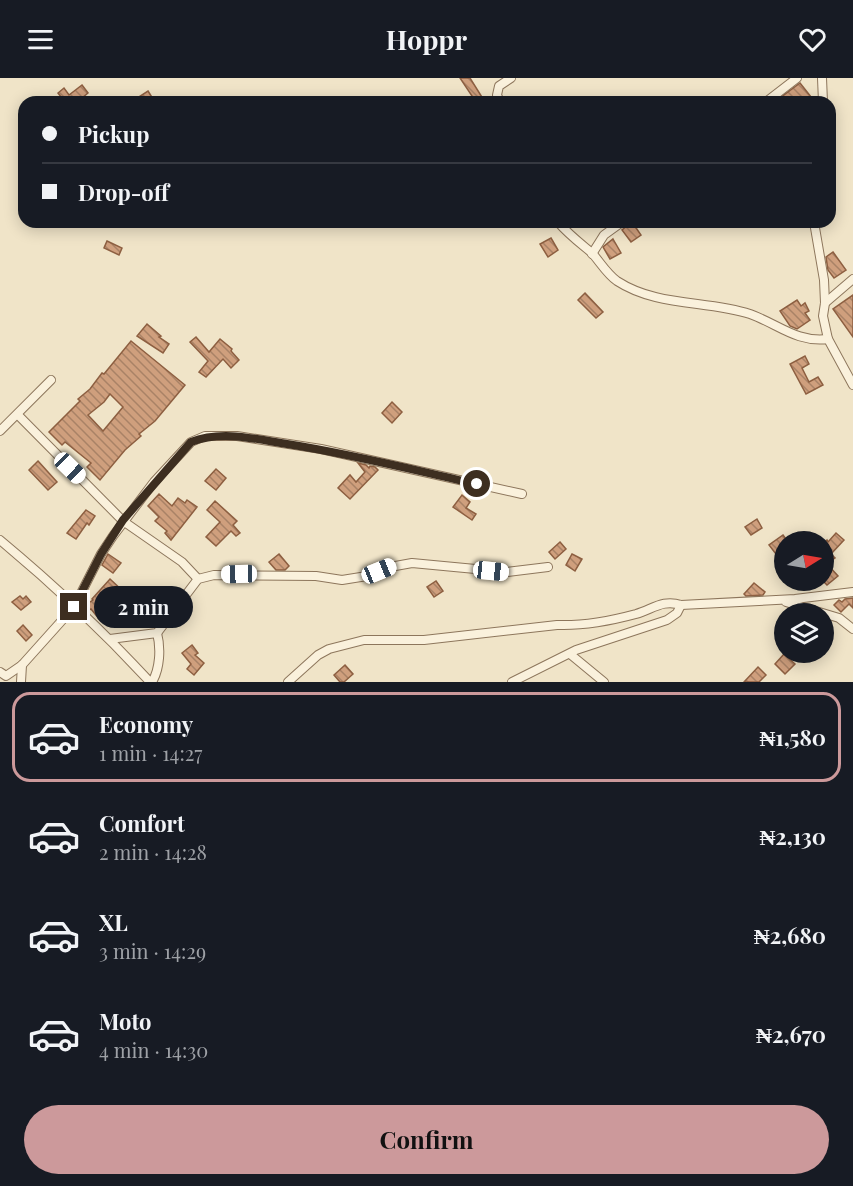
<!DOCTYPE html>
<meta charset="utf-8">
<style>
:root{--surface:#171b24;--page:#242831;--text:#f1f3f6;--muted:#9ea1a6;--line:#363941;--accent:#cc999b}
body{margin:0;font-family:"Playfair Display",serif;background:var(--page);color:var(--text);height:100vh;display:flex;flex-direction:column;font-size:22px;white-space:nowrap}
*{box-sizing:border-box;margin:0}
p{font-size:20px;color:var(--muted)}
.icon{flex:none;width:33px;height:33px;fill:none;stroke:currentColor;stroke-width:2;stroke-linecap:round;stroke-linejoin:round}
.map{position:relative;height:604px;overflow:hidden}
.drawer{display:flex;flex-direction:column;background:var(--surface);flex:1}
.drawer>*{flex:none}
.banner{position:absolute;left:18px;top:18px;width:818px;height:132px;border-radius:18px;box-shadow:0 3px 15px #0003;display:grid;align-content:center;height:132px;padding:0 24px;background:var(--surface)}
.needle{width:39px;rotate:79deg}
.fabs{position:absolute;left:774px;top:453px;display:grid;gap:12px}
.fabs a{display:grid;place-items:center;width:60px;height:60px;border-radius:50%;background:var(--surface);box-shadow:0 3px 15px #0003;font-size:30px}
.end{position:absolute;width:27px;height:27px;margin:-14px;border:8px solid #3d2e20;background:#fff;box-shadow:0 0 0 3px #fff}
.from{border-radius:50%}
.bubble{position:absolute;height:42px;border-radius:21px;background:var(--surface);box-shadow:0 3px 15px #0003;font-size:20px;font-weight:700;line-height:42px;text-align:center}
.car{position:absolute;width:18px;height:36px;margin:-18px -9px;border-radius:8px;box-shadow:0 0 4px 2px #0007;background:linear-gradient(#fff 24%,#345 0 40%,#fff 0 76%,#345 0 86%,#fff 0)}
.banner b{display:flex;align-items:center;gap:21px;height:57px;font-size:22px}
.banner b+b{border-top:2px solid var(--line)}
.banner i{width:15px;height:15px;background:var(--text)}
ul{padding:10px 0 0;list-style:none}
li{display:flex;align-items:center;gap:18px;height:90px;margin:0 12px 9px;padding:0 12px;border:3px solid transparent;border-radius:18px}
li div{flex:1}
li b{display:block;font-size:22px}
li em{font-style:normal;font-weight:700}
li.active{border-color:var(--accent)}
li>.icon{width:54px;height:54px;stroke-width:1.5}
.cta{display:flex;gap:12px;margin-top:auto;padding:12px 24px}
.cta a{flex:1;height:69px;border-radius:36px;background:var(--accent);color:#111;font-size:24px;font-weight:700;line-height:69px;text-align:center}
header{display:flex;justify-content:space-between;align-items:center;height:78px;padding:0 24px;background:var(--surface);font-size:27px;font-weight:700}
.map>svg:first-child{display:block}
</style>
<header><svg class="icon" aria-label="menu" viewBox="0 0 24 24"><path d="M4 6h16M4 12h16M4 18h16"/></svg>Hoppr<svg class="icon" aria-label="heart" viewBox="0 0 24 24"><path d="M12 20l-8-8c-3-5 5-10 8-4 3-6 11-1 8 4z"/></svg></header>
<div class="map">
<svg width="853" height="604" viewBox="0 0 853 604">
<defs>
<pattern id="building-back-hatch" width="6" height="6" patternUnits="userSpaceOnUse" patternTransform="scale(1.5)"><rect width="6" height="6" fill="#cf9f7d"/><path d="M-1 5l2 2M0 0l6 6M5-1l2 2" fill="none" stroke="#a98266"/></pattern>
</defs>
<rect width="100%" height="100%" fill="#f0e4c8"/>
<g fill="url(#building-back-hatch)" stroke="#8d5f41" stroke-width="1.5" fill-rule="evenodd">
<path d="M460,0H470L485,24H476Z"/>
<path d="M800,5L811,19L805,24L800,19L794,24H783L780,20Z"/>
<path d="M82,7L88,15L81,21L83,24H65L58,15L64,10L69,17Z"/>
<path d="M148,13L153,21L147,24H131Z"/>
<path d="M632,144L641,157L631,164L622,152Z"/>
<path d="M551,160L558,172L548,179L540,166Z"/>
<path d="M613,161L621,175L610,181L603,169Z"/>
<path d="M107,163L122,170L119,177L104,170Z"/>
<path d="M833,174L846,192L834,200L828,192L826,179Z"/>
<path d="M585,215L603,234L596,240L578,222Z"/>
<path d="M853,217V259L833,231Z"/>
<path d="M797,222L801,228L805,225L809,233L805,235L810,242L797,251L790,248L780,233Z"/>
<path d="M147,246L161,258L159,259L169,266L163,275L137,258Z"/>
<path d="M196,259L209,274L220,261L232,271L231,273L239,282L231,290L223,281L206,299L199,294L208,283L190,264Z"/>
<path d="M131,263L185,307L155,343L139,356L141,358L125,372L100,402L87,389L91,385L65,364L62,367L49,354L80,323L78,321L90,311L102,295L104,296ZM110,316L123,329L103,353L88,337L104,324Z"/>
<path d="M805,278L809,286L802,290L809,304L818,299L823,307L806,316L790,286Z"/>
<path d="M392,324L402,334L392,345L382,335Z"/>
<path d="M38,383L57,404L48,412L29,392Z"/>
<path d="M358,385L366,387L369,390L370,388L375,389L378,392L350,421L338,410L350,397L356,404L365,394Z"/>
<path d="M216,391L226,400L216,412L205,403Z"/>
<path d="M159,416L172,428L178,420L185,425L187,422L197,429L171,462L165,455L167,453L155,443L159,439L148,428Z"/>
<path d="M462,417L470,424L466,430L476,436L472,442L453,429Z"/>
<path d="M215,423L237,443L233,447L240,455L236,458L231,453L216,468L206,459L220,444L207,432Z"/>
<path d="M86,432L95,438L89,447L87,445L76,461L67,455Z"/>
<path d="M757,441L762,450L751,457L745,449Z"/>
<path d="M836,455L844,462L831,476L835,480L827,486L838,498L827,507L824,504V465L827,462L828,464Z"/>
<path d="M783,457L788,464H784V476L779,480L769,467Z"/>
<path d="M560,464L566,471L555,481L549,474Z"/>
<path d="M108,476L121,485L113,495L102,487Z"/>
<path d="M279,476L289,488L285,492H276L269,484Z"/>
<path d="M572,476L582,481L575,493L566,487Z"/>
<path d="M110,501L125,515L100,542L91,531L88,533L84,528L93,522L92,521Z"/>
<path d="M436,503L443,513L434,519L427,509Z"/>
<path d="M754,505L765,514L763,517L746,518L744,516Z"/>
<path d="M20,518L23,521L26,518L31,524L21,532L12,524Z"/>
<path d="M853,520V530L849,526L841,534L834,527L839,522L842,524L845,521Z"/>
<path d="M23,547L32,557L26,563L17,553Z"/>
<path d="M192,567L198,575L195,577L204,585L194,597L187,591L191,586L182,575Z"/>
<path d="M784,576L795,586L785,596L775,586Z"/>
<path d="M345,587L353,596L344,604H340L334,597Z"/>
<path d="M758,589L766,597L759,604H744Z"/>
</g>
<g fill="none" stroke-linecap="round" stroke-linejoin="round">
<g stroke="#8d765c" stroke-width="10">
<g id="minor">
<path d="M822,0L823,24"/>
<path d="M500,24L497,17L499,8L511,0"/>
<path d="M766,24L797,0"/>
<path d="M558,144C568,156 580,165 592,175C600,184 607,196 617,203C657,229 706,222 750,236C778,246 797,265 828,261"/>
<path d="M814,144L824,202L825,225L823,238L828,261L853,307"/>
<path d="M592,176L604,157L622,144"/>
<path d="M825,225L853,201"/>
<path d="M18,337L123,443L182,484L198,501"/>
<path d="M0,353L51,302"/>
<path d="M0,462C53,506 103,553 150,604"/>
<path d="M786,524L839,540L853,551"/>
<path d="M110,561L157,555L198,501L214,497L316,498L342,502L367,498L390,489L412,485L507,494L548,489"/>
<path d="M570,576L604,604"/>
<path d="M0,594L6,598L22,587L74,529L101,476L113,458L154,404L191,364L205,358H237L321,371L522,416"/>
<path d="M21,604L22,587"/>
<path d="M152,604C160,591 161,570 157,555"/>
<path d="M288,604L318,577L329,571L364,562H424L557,547C583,548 610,543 636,536C653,531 663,521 681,527L795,521L853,514"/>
<path d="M512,604L576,572L667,542L677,535L681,527"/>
</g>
</g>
<use href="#minor" stroke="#faf1dc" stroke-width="8"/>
</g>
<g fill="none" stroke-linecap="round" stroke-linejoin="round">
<path stroke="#3d2e20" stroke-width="8" d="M74,529L101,476L123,442L191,364C222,352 255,361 287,366C351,376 414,392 477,406"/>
</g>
</svg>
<div class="fabs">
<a><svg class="needle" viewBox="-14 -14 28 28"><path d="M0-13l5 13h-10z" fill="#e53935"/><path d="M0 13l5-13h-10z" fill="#9ea1a6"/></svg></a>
<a><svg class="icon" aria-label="layers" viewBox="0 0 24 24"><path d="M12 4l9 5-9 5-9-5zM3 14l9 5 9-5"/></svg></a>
</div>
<i class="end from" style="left:477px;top:406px"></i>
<i class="end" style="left:74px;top:529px"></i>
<div class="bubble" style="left:94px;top:508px;width:99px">2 min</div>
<i class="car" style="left:70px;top:390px;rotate:134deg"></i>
<i class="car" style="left:379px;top:493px;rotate:68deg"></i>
<i class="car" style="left:491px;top:493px;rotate:96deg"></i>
<i class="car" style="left:239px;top:496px;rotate:269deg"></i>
<div class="banner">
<b><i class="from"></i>Pickup</b>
<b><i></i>Drop-off</b>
</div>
</div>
<section class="drawer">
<ul>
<li class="active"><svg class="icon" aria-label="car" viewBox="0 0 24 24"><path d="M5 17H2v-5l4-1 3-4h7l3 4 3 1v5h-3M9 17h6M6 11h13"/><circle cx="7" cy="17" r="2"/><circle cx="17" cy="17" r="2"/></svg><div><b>Economy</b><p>1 min · 14:27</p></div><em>₦1,580</em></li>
<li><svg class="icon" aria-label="car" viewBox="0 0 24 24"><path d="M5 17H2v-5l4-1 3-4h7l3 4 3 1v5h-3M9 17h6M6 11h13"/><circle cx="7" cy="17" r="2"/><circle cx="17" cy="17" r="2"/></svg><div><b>Comfort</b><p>2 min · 14:28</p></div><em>₦2,130</em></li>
<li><svg class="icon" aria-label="car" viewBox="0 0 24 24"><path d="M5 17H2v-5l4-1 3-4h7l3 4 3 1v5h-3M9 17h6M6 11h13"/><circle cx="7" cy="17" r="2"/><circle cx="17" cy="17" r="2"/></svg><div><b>XL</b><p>3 min · 14:29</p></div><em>₦2,680</em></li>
<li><svg class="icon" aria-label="car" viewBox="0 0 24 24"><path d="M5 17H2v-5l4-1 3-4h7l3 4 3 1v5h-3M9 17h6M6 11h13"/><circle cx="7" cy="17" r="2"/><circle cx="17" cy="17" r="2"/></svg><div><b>Moto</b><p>4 min · 14:30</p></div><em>₦2,670</em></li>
</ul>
<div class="cta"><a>Confirm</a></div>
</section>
